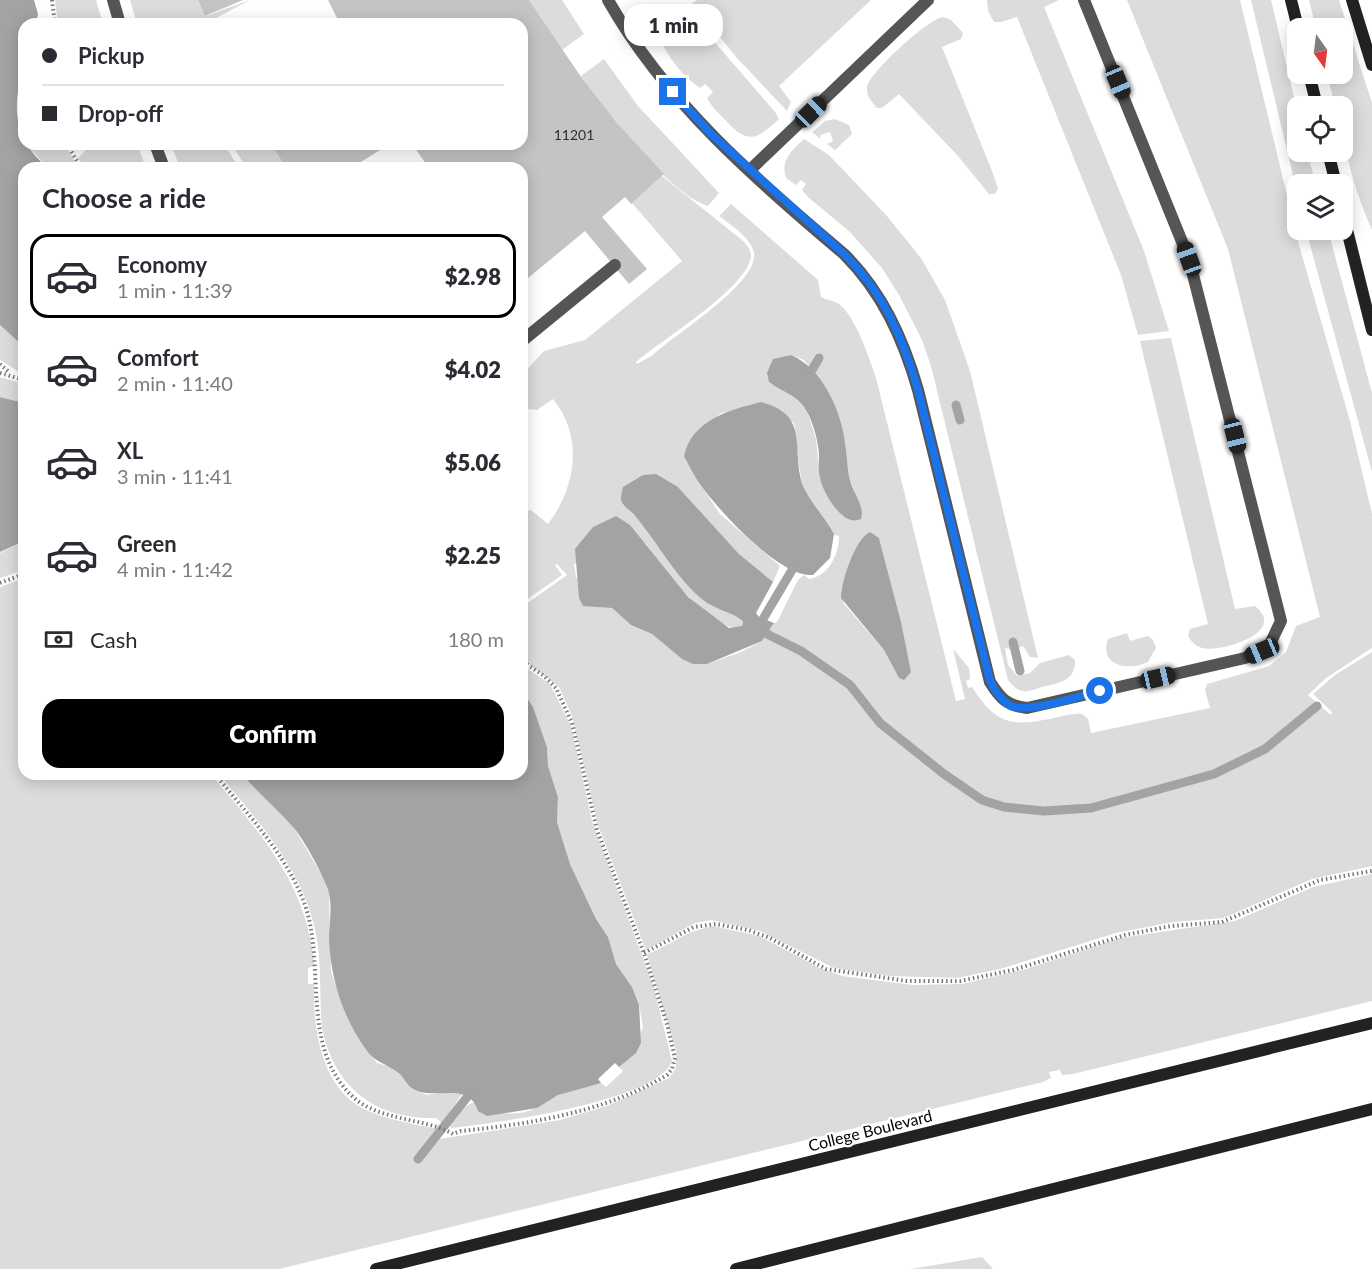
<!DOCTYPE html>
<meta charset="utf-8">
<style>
:root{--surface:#fff;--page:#f2f2f3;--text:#2b2b33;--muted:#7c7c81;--line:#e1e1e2;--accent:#000}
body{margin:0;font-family:Lato,sans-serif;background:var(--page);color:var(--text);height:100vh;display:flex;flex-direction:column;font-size:22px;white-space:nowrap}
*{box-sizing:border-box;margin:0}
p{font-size:20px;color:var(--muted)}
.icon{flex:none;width:33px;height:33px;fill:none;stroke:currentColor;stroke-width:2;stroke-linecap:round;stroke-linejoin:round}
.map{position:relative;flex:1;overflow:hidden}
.sheet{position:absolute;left:18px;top:162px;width:510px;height:618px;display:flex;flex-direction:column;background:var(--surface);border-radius:18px;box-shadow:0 3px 15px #0003}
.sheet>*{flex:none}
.banner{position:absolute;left:18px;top:18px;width:510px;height:132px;border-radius:18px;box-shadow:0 3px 15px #0003;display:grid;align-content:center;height:132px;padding:0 24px;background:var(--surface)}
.needle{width:39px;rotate:166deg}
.buttons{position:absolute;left:1287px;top:18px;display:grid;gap:12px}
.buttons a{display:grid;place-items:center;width:66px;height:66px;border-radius:12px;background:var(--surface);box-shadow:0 3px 15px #0003;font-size:30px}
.end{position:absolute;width:27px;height:27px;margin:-14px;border:8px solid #1a73e8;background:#fff;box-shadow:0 0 0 3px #fff}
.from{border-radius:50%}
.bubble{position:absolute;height:42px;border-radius:18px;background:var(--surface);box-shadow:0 3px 15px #0003;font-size:20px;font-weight:800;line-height:42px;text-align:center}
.car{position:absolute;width:18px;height:36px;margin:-18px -9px;border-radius:8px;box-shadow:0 0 4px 2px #0007;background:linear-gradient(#222 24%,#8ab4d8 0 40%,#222 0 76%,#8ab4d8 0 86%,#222 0)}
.banner b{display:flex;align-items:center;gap:21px;height:57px;font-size:22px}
.banner b+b{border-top:2px solid var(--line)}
.banner i{width:15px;height:15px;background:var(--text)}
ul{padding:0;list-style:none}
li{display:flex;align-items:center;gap:18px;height:84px;margin:0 12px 9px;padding:0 12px;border:3px solid transparent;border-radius:18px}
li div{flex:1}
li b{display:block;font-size:22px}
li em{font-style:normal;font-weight:800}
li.selected{border-color:var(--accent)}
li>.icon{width:54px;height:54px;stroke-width:1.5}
h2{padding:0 24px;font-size:27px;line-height:72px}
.pay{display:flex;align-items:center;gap:15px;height:66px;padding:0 24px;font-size:22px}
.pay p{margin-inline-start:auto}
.cta{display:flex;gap:12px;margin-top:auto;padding:12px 24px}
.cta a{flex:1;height:69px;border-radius:18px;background:var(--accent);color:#fff;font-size:24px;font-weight:800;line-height:69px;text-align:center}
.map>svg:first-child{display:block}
</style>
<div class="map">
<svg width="1372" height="1269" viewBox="0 0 1372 1269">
<rect width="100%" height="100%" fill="#fff"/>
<g fill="#dcdcdc" fill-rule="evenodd">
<path d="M55,0H96L103,24H58Z"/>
<path d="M130,0H198L206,16L250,0L205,24H137Z"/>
<path d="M529,0H562L584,34L562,50Z"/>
<path d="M697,0H871L779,86L791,102L787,111L737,58L692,3Z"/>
<path d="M987,0H1059L1044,7L1144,251L1169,331L1138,335L1121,275L1017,17L1001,22H994L988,11Z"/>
<path d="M1127,0H1240L1299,245L1350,421L1372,514V648L1326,678L1308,695L1331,715L1332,712L1313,694L1335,675L1372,652V866L1312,879L1224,918L1173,922L1116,933L1000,969L957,978L889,976L834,968L760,931L711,920L695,923L646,950L598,825L572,716L559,687L522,659V607L567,575L557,564L555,565L562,575L522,603V512L531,510L548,524C576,487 584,437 553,399L537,410L528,409L522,397V375L544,351L585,340L682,261L632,203L662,176L742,240C747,245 751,249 751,256C749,287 660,341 636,362L637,364L653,355C674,335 759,283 754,253C752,239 730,224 719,216L731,204L818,280L821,297C826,300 835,301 839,304C856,317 869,358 876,378L956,701L965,699L953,649L969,668L970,679L966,681L968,688L972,687C996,725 1012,727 1054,718C1063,716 1073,713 1082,714L1088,719L1091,733L1210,708L1205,690L1207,684L1269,666L1286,652L1296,626L1320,617L1228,249ZM791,355L804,360L824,385L847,464L850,480L861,508V519L843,516L820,479L816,439L807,411L799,399L769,382ZM761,402L794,423C798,444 797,467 804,488C811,506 828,517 834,535L839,536C839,554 829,576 809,579L804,575L798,580L777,622L774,623L762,641L741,652L707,664L682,659L652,634L631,625L612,608L605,607L576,577L574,564L646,544C658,564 717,639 742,626L743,621C730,610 713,610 700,597C673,570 651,527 623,505L678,487L739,554L773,582L780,566L720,514L700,484L719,414ZM879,538L901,622L899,678L884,650L844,604L841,590L858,546Z"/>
<path d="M1251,0H1271L1297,110L1298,152H1307L1316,184H1298L1297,192Z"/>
<path d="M1309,0H1339L1372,103V230C1355,191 1342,150 1342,106H1335L1327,74H1342V28H1316Z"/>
<path d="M686,9L775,112L779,119C759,137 750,146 728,123C721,115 712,108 707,98L713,92L705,84L700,88C685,78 670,60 663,45L668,41L664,35L659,39L653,33Z"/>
<path d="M943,17L951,20L963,33L961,39L942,47L992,171L998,188L995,194H989L958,156L899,94L882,108H877C872,102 866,96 867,87C869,73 928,19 943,17Z"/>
<path d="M604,59L638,106L719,193L708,206C665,191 609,113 581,76Z"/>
<path d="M835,119L849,125L852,134L835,150L827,144L833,141L830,132L820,135L821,139L812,132L825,121Z"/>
<path d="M804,139L829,155L886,215L921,258L945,300L970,371L1038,658L1030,657L1023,646L1014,650L1005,648L1008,665L1017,676L1030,673L1040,663L1069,655L1075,660C1076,681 1059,683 1042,687C1036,689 1029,692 1023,691C1016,690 1012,685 1008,680L931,366L922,340L899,295L882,268L850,232L808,197L802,190L806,184L801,180L796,185L786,178C780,159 792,151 804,139Z"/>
<path d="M26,144H65L78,168H48Z"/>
<path d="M79,144H137L146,168H85L78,158L85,151Z"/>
<path d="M171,144H224L239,168H180Z"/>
<path d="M231,144H271L286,168H247Z"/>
<path d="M1306,230H1328L1372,393V472Z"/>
<path d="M0,325L24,347V375L0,360Z"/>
<path d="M1171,338L1235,609L1255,606C1289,633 1219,653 1202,648C1195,646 1191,641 1188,636L1190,629L1208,624L1140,341Z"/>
<path d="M0,377L24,384V403L0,397Z"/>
<path d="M24,541V570L0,578V553Z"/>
<path d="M21,579L24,584V774H211C261,835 308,884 314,966L308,968V984H314C313,1026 320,1085 362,1108C383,1119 414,1124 437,1129L414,1157L419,1161L440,1139L560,1120L607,1106L669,1078L676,1068V1051L647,955L691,932L713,926L759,936L822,969L842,976L913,985L962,984L1026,969L1120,938L1235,921L1313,887L1372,874V1001L1073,1074L1062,1075L1060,1070L1049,1072L1051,1078L1043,1082L279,1269H0V587Z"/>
<path d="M1127,633L1130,641L1148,636L1153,640L1156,648L1148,662C1129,671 1099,667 1108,639Z"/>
<path d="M522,665L550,684L571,726L592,821L654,988L672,1061C659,1101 492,1124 451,1128L450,1125L465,1107L474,1102C491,1115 517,1117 536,1108C543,1105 548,1099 556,1096C571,1090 586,1086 601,1083L606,1087L623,1071L619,1067L632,1054L643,1027L639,1005L632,987L616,964L608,937L596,919L570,864L557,822L558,797L548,766L547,747L533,707L522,690Z"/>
<path d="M219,774H242L294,828L323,877L329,894L331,972L348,1018L377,1063L391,1067L402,1075L412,1089L427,1095L446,1092L462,1094L442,1123L436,1118C376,1120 333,1087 322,1027C319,996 322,965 316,934C304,870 259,823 219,774Z"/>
<path d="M982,1257L993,1269H911Z"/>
</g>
<g fill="#a3a3a3">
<path d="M0,0H34L38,14L36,24H24C24,36 28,55 24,67C11,108 14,140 48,168H24V347L0,325Z"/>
<path d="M791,355C822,368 841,410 845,443C847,455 847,468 850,480C853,493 865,506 861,519C843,528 823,493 820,478C818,470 819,462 819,454C818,440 813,422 806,410C798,395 782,392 769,382L767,373L773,359Z"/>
<path d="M0,397L24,403V541L0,552Z"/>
<path d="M761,402C814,416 788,453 805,490C813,506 826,518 834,534L830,558L813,575C780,578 718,510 700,484C694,476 689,465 684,456C692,420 729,410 761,402Z"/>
<path d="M656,474L678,487L739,554L773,582L756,613L759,617L774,623L762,641L707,664H693L682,659L652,634L631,625L612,608L583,606L579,598L575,549L593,527L616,516L630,525L688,597L729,628L742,626L743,621C732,612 716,610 703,600C676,578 658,543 636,517C633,512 626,509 623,504C619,499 622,493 623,487L643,475Z"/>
<path d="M870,532L879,538L901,622L911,672L904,680L899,678L884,650L841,598C841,582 855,539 870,532Z"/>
<path d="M522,690L533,707L547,747L548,766L558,797L557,822L570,864L596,919L608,937L616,964L632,987L639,1005L641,1043L636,1053L619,1067L615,1063L598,1079L601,1083L558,1095L537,1108L487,1116L478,1111C469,1081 435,1100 415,1090C408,1087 405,1079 400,1074C388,1064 376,1063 367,1051C343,1018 331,980 329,940C329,924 333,906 328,890C322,873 305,841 293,827C277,809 258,793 242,774H522Z"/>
</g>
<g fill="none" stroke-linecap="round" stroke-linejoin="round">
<g stroke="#a3a3a3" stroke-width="9">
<path d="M812,370L819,358"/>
<path d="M956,405L960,420"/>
<path d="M763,619L792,570"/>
<path d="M767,634L801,651L850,685L880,723L944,774L982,800L1004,807L1044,811L1091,808L1214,774L1265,749L1317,706"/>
<path d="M1013,642L1020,671"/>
<path d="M418,1159L468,1096"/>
</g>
</g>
<g fill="#c4c4c4">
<path d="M198,0H243L205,16Z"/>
<path d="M328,0H529L579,74L617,123L664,174L631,204L625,197L602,217L647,269L629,284L585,231L522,283V168H429L412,144H522V24H340Z"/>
<path d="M271,144H390L351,168H286Z"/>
</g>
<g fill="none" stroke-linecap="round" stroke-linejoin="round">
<g stroke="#777" stroke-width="4" stroke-dasharray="1.5 3" stroke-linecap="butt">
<path d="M52,0L55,24"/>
<path d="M67,144L81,168"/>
<path d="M0,364L10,373"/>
<path d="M0,373L24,380"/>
<path d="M0,583L24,574"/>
<path d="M215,774C248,815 287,855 305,905C326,966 300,1046 352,1096C378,1121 422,1117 453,1134L461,1131C531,1124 605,1112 667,1075L672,1069L675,1058L667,1024L644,953L597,830L572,723L556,688L544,676L522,661"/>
<path d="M644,953L694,927L716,924L748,930L770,938L826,969L907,981H960L1013,970L1125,935L1171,926L1222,922L1320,880L1372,871"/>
</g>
<g stroke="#555" stroke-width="12">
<path d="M113,0L120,24"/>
<path d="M608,0C665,101 756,180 844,254C882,292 903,338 918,390L990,682C1000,698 1007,706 1027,708L1245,658L1270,644L1281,621L1189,259L1084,0"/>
<path d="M155,144L164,168"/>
<path d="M750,170L928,0"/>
<path d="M522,341L615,265"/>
<path d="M522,448V464"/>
</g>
<g stroke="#222" stroke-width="12">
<path d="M1291,0L1298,28"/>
<path d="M1352,0L1372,65"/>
<path d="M1309,74L1317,106"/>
<path d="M1328,152L1336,184"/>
<path d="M1342,210L1372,330"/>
<path d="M376,1269L1372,1023"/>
<path d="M736,1269L1372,1109"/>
</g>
</g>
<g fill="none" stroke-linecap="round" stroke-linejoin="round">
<path stroke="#1a73e8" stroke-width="8" d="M673,92L711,134L844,254C883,292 903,338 918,390L990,681C995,691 1001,701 1011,706C1030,713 1080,696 1100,691"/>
</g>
<g text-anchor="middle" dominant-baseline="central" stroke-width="4.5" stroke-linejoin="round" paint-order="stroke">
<g font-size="14" fill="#313131">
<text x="574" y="134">11201</text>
</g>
<g font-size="16" fill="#000" stroke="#fff">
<text transform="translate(870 1130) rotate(-14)">College Boulevard</text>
</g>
</g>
</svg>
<div class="buttons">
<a><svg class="needle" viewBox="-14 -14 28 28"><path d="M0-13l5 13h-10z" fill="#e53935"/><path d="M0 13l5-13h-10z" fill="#7c7c81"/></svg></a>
<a><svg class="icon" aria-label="locate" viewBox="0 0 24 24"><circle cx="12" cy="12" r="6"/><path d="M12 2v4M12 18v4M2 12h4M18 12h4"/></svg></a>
<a><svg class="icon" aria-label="layers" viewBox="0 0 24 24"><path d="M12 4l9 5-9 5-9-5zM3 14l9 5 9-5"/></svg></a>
</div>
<i class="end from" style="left:1100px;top:691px"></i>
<i class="end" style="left:673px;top:92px"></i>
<div class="bubble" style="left:624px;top:4px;width:99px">1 min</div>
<i class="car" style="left:1118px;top:82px;rotate:157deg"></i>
<i class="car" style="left:811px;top:112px;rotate:46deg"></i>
<i class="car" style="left:1189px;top:259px;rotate:340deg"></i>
<i class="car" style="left:1235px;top:436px;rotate:166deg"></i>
<i class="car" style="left:1262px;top:651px;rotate:247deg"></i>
<i class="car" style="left:1158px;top:678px;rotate:77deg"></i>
<div class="banner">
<b><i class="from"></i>Pickup</b>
<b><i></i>Drop-off</b>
</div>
<section class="sheet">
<h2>Choose a ride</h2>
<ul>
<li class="selected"><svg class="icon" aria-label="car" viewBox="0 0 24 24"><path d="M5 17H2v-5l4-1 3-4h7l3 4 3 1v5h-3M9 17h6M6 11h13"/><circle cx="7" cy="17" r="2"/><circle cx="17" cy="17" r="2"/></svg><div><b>Economy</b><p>1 min · 11:39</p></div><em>$2.98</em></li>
<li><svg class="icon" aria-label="car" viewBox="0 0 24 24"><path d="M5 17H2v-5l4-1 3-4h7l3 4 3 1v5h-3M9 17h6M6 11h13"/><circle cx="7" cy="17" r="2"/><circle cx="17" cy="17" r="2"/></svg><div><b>Comfort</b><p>2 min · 11:40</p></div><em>$4.02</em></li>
<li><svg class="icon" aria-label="car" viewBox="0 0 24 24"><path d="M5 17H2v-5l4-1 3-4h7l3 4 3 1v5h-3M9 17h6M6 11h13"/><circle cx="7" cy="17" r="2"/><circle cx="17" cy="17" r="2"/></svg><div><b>XL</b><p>3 min · 11:41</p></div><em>$5.06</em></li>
<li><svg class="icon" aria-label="car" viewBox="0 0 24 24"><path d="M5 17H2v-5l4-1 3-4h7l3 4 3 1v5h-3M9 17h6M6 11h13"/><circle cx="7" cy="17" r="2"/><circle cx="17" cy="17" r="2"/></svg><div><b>Green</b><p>4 min · 11:42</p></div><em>$2.25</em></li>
</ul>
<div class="pay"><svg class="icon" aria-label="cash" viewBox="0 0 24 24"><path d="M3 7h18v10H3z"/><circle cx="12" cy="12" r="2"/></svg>Cash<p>180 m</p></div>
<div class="cta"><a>Confirm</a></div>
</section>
</div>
